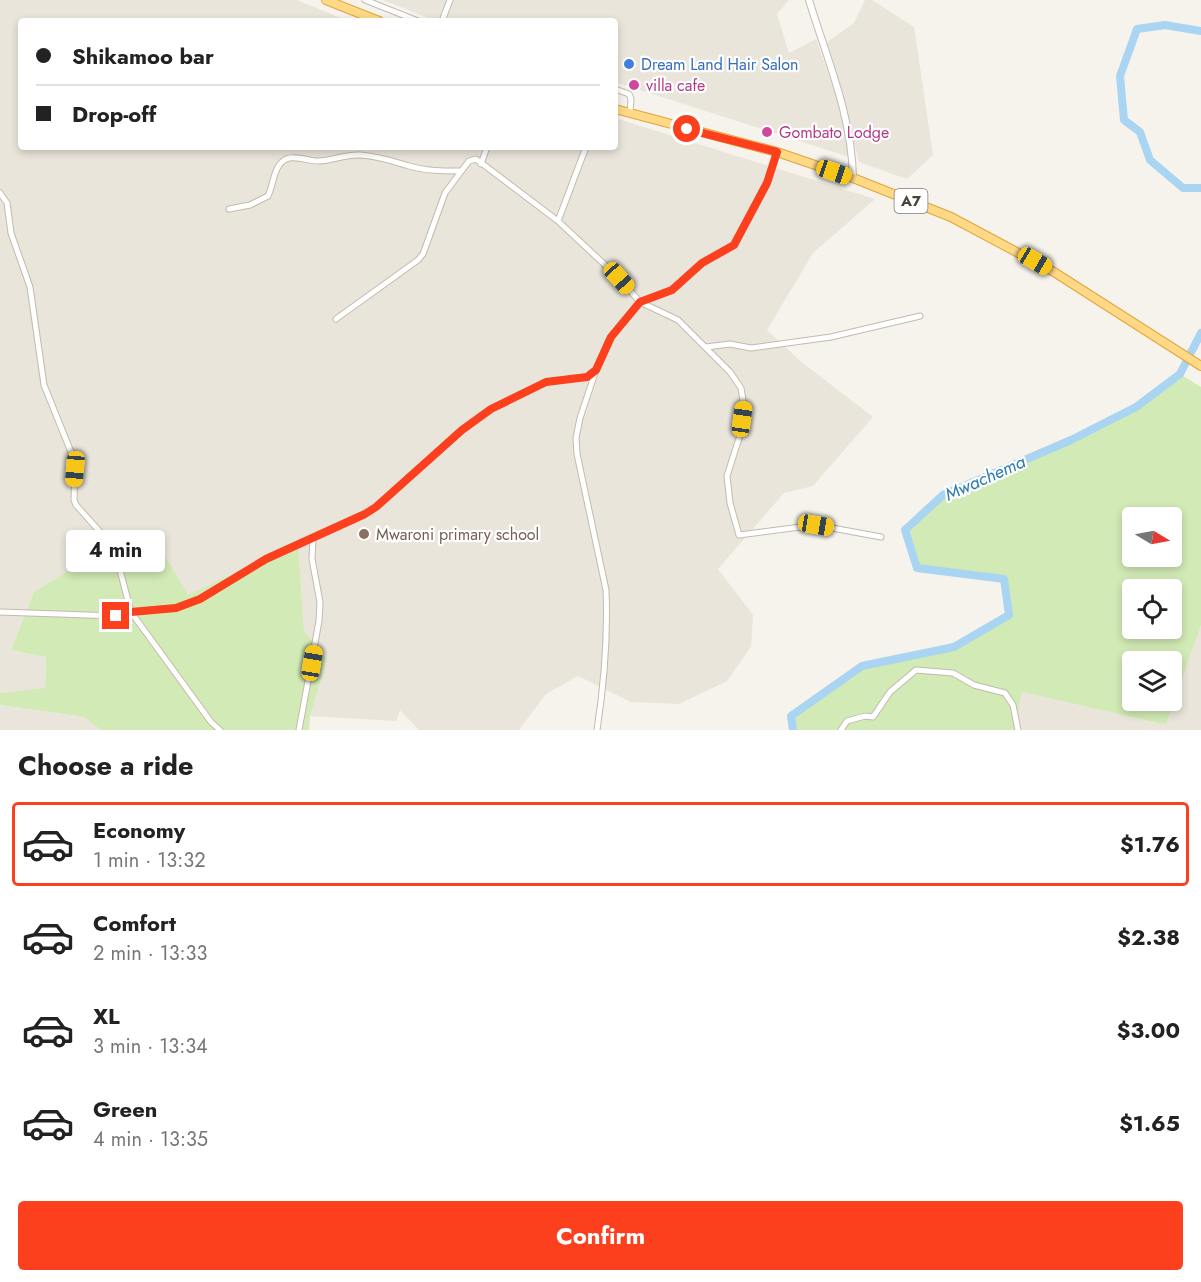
<!DOCTYPE html>
<meta charset="utf-8">
<style>
:root{--surface:#fff;--page:#f6f6f6;--text:#222;--muted:#767676;--line:#e0e0e0;--accent:#fc3f1d}
body{margin:0;font-family:Jost,sans-serif;background:var(--page);color:var(--text);height:100vh;display:flex;flex-direction:column;font-size:22px;white-space:nowrap}
*{box-sizing:border-box;margin:0}
p{font-size:20px;color:var(--muted)}
.icon{flex:none;width:33px;height:33px;fill:none;stroke:currentColor;stroke-width:2;stroke-linecap:round;stroke-linejoin:round}
.map{position:relative;height:730px;overflow:hidden}
.panel{display:flex;flex-direction:column;background:var(--surface);flex:1}
.panel>*{flex:none}
.top-card{position:absolute;left:18px;top:18px;width:600px;height:132px;border-radius:6px;box-shadow:0 3px 9px #0003;display:grid;align-content:center;height:132px;padding:0 18px;background:var(--surface)}
.needle{width:39px;rotate:100deg}
.controls{position:absolute;left:1122px;top:507px;display:grid;gap:12px}
.controls a{display:grid;place-items:center;width:60px;height:60px;border-radius:6px;background:var(--surface);box-shadow:0 3px 9px #0003;font-size:30px}
.end{position:absolute;width:27px;height:27px;margin:-14px;border:8px solid #fc3f1d;background:#fff;box-shadow:0 0 0 3px #fff}
.from{border-radius:50%}
.bubble{position:absolute;height:42px;border-radius:6px;background:var(--surface);box-shadow:0 3px 9px #0003;font-size:20px;font-weight:700;line-height:42px;text-align:center}
.car{position:absolute;width:18px;height:36px;margin:-18px -9px;border-radius:8px;box-shadow:0 0 4px 2px #0007;background:linear-gradient(#f5c518 24%,#345 0 40%,#f5c518 0 76%,#345 0 86%,#f5c518 0)}
.top-card b{display:flex;align-items:center;gap:21px;height:57px;font-size:22px}
.top-card b+b{border-top:2px solid var(--line)}
.top-card i{width:15px;height:15px;background:var(--text)}
ul{padding:0;list-style:none}
li{display:flex;align-items:center;gap:18px;height:84px;margin:0 12px 9px;padding:0 6px;border:3px solid transparent;border-radius:6px}
li div{flex:1}
li b{display:block;font-size:22px}
li em{font-style:normal;font-weight:700}
li.current{border-color:var(--accent)}
li>.icon{width:54px;height:54px;stroke-width:1.5}
h2{padding:0 18px;font-size:27px;line-height:72px}
.action{display:flex;gap:12px;margin-top:auto;padding:12px 18px}
.action a{flex:1;height:69px;border-radius:6px;background:var(--accent);color:#fff;font-size:24px;font-weight:700;line-height:69px;text-align:center}
.map>svg:first-child{display:block}
</style>
<div class="map">
<svg width="1201" height="730" viewBox="0 0 1201 730">
<rect width="100%" height="100%" fill="#f6f3ec"/>
<g fill="#eae5da">
<path d="M0,0H297L348,21H21V147H615V118L875,199L813,253L767,330L799,360L873,417L813,486L784,493L718,569L753,615L751,647L727,681L679,704L631,702L578,676L546,694L519,730H419L400,710L396,721L310,716L327,659L304,631L298,544L188,596L163,552L72,568L34,592L11,650L46,657L45,689L3,693L0,692Z"/>
<path d="M383,0H789L777,14L789,53L816,39L842,112L850,145L849,157L615,82V21H436Z"/>
<path d="M865,0H872L914,27L933,155L907,179L859,162L842,90L827,42L854,23Z"/>
<path d="M1201,625V730H1015L1022,692L1166,725Z"/>
<path d="M0,705L84,717L101,730H0Z"/>
</g>
<g fill="#d2eab5" fill-rule="evenodd">
<path d="M1180,374L1201,387V625L1166,725L1022,692L1015,730H794L791,716L862,666L954,647L1009,615L1004,579L917,568L905,530L943,495L1071,440L1136,407ZM1132,518H1172V556H1132ZM1132,590H1172V628H1132ZM1132,662H1172V700H1132Z"/>
<path d="M90,538L163,552L188,595L298,544L304,631L327,659L310,716L309,730H101L84,717L0,705V692L3,693L45,688L46,657L11,650L34,592L72,568Z"/>
</g>
<g fill="none" stroke-linecap="round" stroke-linejoin="round">
<g stroke="#a9d4f2" stroke-width="8">
<path d="M1201,31L1165,25L1137,29L1120,76L1124,120L1140,132L1150,160L1183,188H1201"/>
<path d="M793,730L791,716L862,666L954,647L1009,615L1004,579L917,568L905,530L943,495L1071,440L1136,407L1180,374L1201,333"/>
</g>
<g stroke="#c2bbae" stroke-width="7">
<g id="minor">
<path d="M365,0L418,21"/>
<path d="M442,21L450,0"/>
<path d="M615,89L629,94L631,99L630,113"/>
<path d="M481,164L487,147"/>
<path d="M0,193L7,203L11,233L30,287L44,385L75,462L74,500L76,505L110,543L116,555L131,612L176,608L200,599L266,559L365,514L376,507L462,430L491,409L546,382L587,377L596,370"/>
<path d="M229,209L250,205L268,196C274,184 273,166 286,159C295,155 309,161 318,161C332,161 345,154 360,155C378,156 392,161 409,166C426,171 443,171 460,171"/>
<path d="M558,221L586,147"/>
<path d="M336,319L418,260L423,254L445,193L469,161L476,159L558,221L619,278L640,302L678,320L730,372L741,388L744,407L741,432L727,476L730,503L739,535L816,525L881,537"/>
<path d="M706,347L730,344L751,348L831,337L920,316"/>
<path d="M0,612L116,616L131,612L211,722L220,730"/>
<path d="M299,730L319,621L320,602L312,559L313,539"/>
<path d="M597,730C604,684 608,636 606,590L577,454L576,438L580,418L596,370L611,337L640,302L672,290L702,263L734,245L767,183L777,152"/>
<path d="M841,730L847,721L865,716L873,717L890,692L916,670L953,673L974,685L1005,693L1013,705L1018,730"/>
</g>
</g>
<g stroke="#c2bbae" stroke-width="8">
<path id="tertiary" d="M809,0C827,59 852,116 853,178"/>
</g>
<g stroke="#e0a43c" stroke-width="10">
<g id="trunk">
<path d="M326,0L379,21"/>
<path d="M615,109L777,152L853,178L951,217L1054,272L1201,366"/>
</g>
</g>
<use href="#minor" stroke="#fff" stroke-width="5"/>
<use href="#tertiary" stroke="#fff" stroke-width="6"/>
<use href="#trunk" stroke="#ffd985" stroke-width="8"/>
</g>
<g fill="none" stroke-linecap="round" stroke-linejoin="round">
<path stroke="#fc3f1d" stroke-width="8" d="M116,616L131,612L176,608L200,599L266,559L365,514L376,507L462,430L491,409L546,382L587,377L596,370L611,337L640,302L672,290L702,263L734,245L767,183L777,152L687,129"/>
</g>
<circle fill="#3f7fe0" stroke="#fff" stroke-width="2" cx="629" cy="64" r="6"/>
<g fill="#d1479c" stroke="#fff" stroke-width="2">
<circle cx="634" cy="85" r="6"/>
<circle cx="767" cy="132" r="6"/>
</g>
<circle fill="#8d6e63" stroke="#fff" stroke-width="2" cx="364" cy="534" r="6"/>
<g text-anchor="middle" dominant-baseline="central" stroke-width="4.5" stroke-linejoin="round" paint-order="stroke">
<rect fill="#fff" stroke="#817c74" stroke-width="1.5" x="894.5" y="189" width="33" height="24" rx="4.5"/>
<g font-size="15" font-weight="bold" fill="#4b4439">
<text x="911" y="201">A7</text>
</g>
<g font-size="16" fill="#366cbe" stroke="#fff" text-anchor="start">
<text x="641" y="64">Dream Land Hair Salon</text>
</g>
<g font-size="16" fill="#b23c85" stroke="#fff" text-anchor="start">
<text x="646" y="85">villa cafe</text>
<text x="779" y="132">Gombato Lodge</text>
</g>
<g font-size="16" fill="#785e54" stroke="#fff" text-anchor="start">
<text x="376" y="534">Mwaroni primary school</text>
</g>
<g font-size="18" font-style="italic" fill="#2e7ab2" stroke="#fff">
<text transform="translate(985 478) rotate(-24)">Mwachema</text>
</g>
</g>
</svg>
<div class="controls">
<a><svg class="needle" viewBox="-14 -14 28 28"><path d="M0-13l5 13h-10z" fill="#e53935"/><path d="M0 13l5-13h-10z" fill="#767676"/></svg></a>
<a><svg class="icon" aria-label="locate" viewBox="0 0 24 24"><circle cx="12" cy="12" r="6"/><path d="M12 2v4M12 18v4M2 12h4M18 12h4"/></svg></a>
<a><svg class="icon" aria-label="layers" viewBox="0 0 24 24"><path d="M12 4l9 5-9 5-9-5zM3 14l9 5 9-5"/></svg></a>
</div>
<i class="end from" style="left:687px;top:129px"></i>
<i class="end" style="left:116px;top:616px"></i>
<div class="bubble" style="left:66px;top:530px;width:99px">4 min</div>
<i class="car" style="left:834px;top:172px;rotate:109deg"></i>
<i class="car" style="left:1035px;top:261px;rotate:120deg"></i>
<i class="car" style="left:619px;top:278px;rotate:138deg"></i>
<i class="car" style="left:742px;top:419px;rotate:8deg"></i>
<i class="car" style="left:75px;top:469px;rotate:185deg"></i>
<i class="car" style="left:816px;top:525px;rotate:100deg"></i>
<i class="car" style="left:312px;top:663px;rotate:10deg"></i>
<div class="top-card">
<b><i class="from"></i>Shikamoo bar</b>
<b><i></i>Drop-off</b>
</div>
</div>
<section class="panel">
<h2>Choose a ride</h2>
<ul>
<li class="current"><svg class="icon" aria-label="car" viewBox="0 0 24 24"><path d="M5 17H2v-5l4-1 3-4h7l3 4 3 1v5h-3M9 17h6M6 11h13"/><circle cx="7" cy="17" r="2"/><circle cx="17" cy="17" r="2"/></svg><div><b>Economy</b><p>1 min · 13:32</p></div><em>$1.76</em></li>
<li><svg class="icon" aria-label="car" viewBox="0 0 24 24"><path d="M5 17H2v-5l4-1 3-4h7l3 4 3 1v5h-3M9 17h6M6 11h13"/><circle cx="7" cy="17" r="2"/><circle cx="17" cy="17" r="2"/></svg><div><b>Comfort</b><p>2 min · 13:33</p></div><em>$2.38</em></li>
<li><svg class="icon" aria-label="car" viewBox="0 0 24 24"><path d="M5 17H2v-5l4-1 3-4h7l3 4 3 1v5h-3M9 17h6M6 11h13"/><circle cx="7" cy="17" r="2"/><circle cx="17" cy="17" r="2"/></svg><div><b>XL</b><p>3 min · 13:34</p></div><em>$3.00</em></li>
<li><svg class="icon" aria-label="car" viewBox="0 0 24 24"><path d="M5 17H2v-5l4-1 3-4h7l3 4 3 1v5h-3M9 17h6M6 11h13"/><circle cx="7" cy="17" r="2"/><circle cx="17" cy="17" r="2"/></svg><div><b>Green</b><p>4 min · 13:35</p></div><em>$1.65</em></li>
</ul>
<div class="action"><a>Confirm</a></div>
</section>
